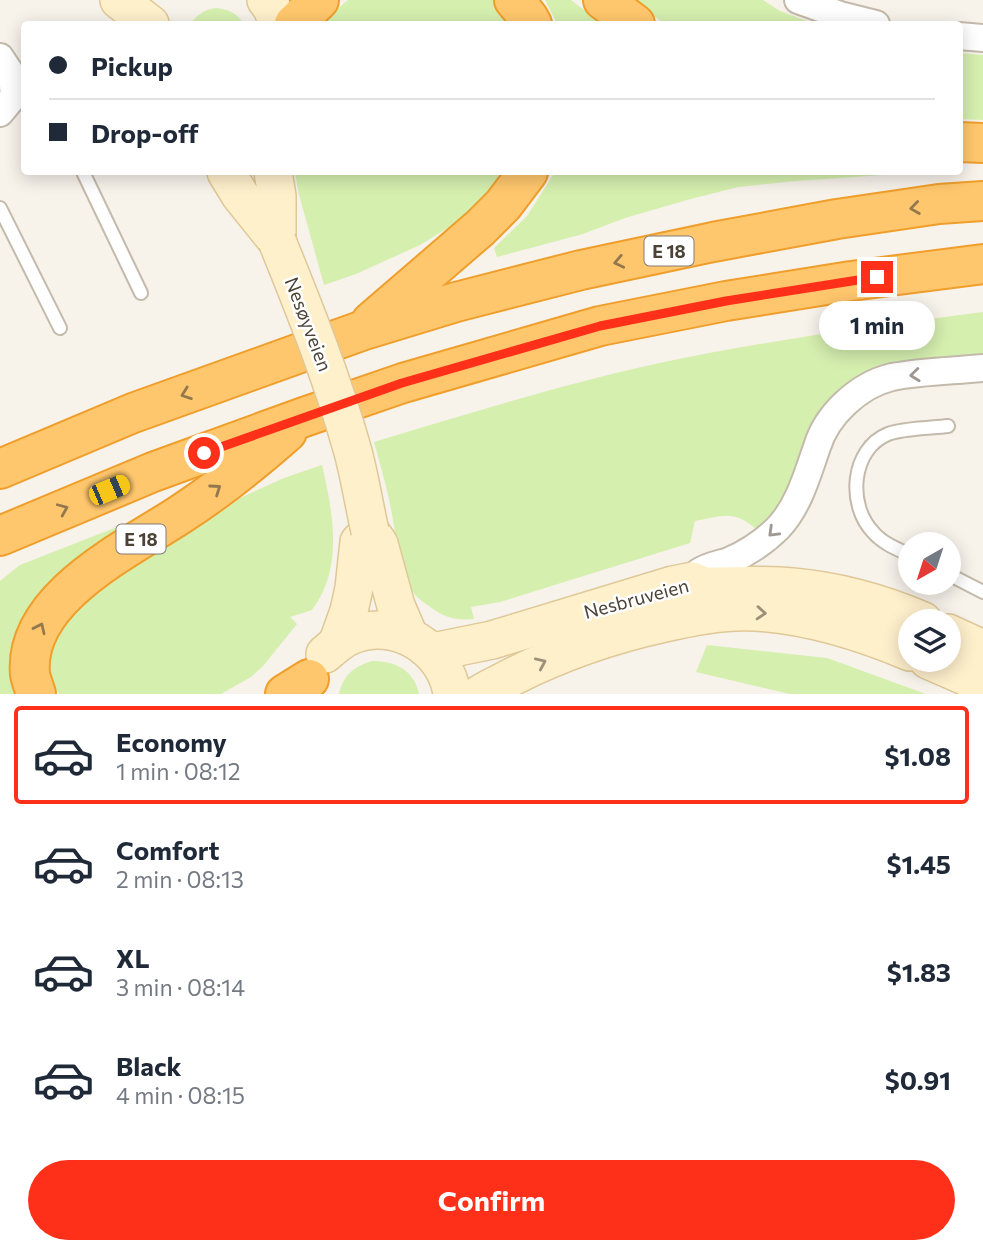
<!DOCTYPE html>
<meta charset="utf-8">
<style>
:root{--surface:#fff;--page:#f6f6f7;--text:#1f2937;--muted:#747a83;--line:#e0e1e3;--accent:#ff3019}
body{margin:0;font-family:Commissioner,sans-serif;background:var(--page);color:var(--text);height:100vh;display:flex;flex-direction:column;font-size:26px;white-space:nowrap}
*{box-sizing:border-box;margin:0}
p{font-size:23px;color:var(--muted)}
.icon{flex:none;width:38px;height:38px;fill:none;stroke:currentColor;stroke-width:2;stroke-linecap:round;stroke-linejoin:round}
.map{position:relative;height:694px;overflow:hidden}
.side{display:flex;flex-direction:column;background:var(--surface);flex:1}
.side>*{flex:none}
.guide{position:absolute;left:21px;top:21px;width:942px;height:154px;border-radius:7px;box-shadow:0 4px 18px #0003;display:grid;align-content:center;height:154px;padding:0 28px;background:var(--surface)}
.needle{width:46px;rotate:219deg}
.fabs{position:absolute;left:898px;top:532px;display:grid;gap:14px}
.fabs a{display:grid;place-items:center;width:63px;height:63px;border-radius:50%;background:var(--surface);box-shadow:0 4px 18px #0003;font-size:35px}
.end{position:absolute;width:32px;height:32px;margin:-16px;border:9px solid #ff3019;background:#fff;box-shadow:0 0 0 4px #fff}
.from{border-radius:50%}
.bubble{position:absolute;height:49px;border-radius:24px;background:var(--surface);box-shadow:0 4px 18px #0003;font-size:23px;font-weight:700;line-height:49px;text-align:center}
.car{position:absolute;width:21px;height:42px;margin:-21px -10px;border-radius:9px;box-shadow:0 0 5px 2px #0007;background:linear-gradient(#f5c518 24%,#345 0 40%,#f5c518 0 76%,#345 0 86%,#f5c518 0)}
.guide b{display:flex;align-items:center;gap:24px;height:66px;font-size:26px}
.guide b+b{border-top:2px solid var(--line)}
.guide i{width:18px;height:18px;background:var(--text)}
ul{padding:12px 0 0;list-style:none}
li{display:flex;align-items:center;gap:21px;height:98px;margin:0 14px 10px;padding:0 14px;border:4px solid transparent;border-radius:7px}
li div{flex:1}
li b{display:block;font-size:26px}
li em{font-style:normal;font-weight:700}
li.current{border-color:var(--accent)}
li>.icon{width:63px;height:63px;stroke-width:1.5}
.button{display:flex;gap:14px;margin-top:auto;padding:14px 28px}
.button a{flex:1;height:80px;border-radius:42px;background:var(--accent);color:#fff;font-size:28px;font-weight:700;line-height:80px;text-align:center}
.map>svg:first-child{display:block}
</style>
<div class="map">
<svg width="983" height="694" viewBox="0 0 983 694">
<rect width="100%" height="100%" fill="#f7f2ea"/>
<g fill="#d5efaf">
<path d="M348,0H494L504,10L514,24H325L334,12Z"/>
<path d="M545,0H571L603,24H557Z"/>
<path d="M632,0H763L780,11L815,24H665Z"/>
<path d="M215,8C228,9 237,13 244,24H190C197,15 204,10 215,8Z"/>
<path d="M959,53L983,55V120L959,119Z"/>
<path d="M295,172H512L464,218L420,245L356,274L324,285L298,191Z"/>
<path d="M555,172H927L796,181L738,187L687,200L625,218L583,234L497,257L494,248L527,216Z"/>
<path d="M983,312V358L882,369L855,379L840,391L816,417L807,431L795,477L780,505L770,518L757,530C734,509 723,516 695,521L690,543L500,602L471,607L474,619C456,621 443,617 429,606C423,602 417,598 413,592C398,574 397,543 393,520C389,494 381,468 374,442C484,409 595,374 709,353C800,336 891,324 983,312Z"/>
<path d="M322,465C333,513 344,568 312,610L290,617L297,624L263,666L251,677L221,694H59L55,689L50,670L51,650L57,630L102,581L222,506L284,478Z"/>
<path d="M145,516L17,638L10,675L14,694H0V581L20,565Z"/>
<path d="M707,645L827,658L926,694H790L696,672Z"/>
<path d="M372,661C395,661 414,670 419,694H339C343,675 355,666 372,661Z"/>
</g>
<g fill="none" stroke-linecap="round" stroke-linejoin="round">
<g stroke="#c4baab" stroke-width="16">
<g id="lane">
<path d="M83,172L141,293"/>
<path d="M0,208L60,328"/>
<path d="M910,555C897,549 882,543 873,532C847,505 851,449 888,434C903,428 932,428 948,426"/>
<path d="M948,574L983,592"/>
</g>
</g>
<g stroke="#c4baab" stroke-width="30">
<g id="street">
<path d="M798,0L840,15L876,24"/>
<path d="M959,36L983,38"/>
<path d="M0,57L12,75L14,96L0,113"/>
<path d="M693,581C695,578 696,574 699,572C707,566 720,564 729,561C747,553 764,542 778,528C799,506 807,475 817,447C827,414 859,385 892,377C922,371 953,371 983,368"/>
</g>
</g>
<g stroke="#dfc897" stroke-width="40">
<g id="secondary">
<path d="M119,0L150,24"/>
<path d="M266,0L272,8L278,24"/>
<path d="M226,172L240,195L277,241"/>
<path d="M273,172L277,196V241"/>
<path d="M948,633L983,649"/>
<path d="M338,642L349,611L354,588L359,542L370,531L379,544L396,606L409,636"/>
<path d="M433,652L492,640L673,585L693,581L704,586C733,586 763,584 792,587C837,591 881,603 923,621"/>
<path d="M325,654C334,646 342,639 352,635C396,617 446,649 452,694"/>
<path d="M928,660L983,684"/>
<path d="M480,694C489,688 499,684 508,679C558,653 610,635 665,623C694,616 725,610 755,612C809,615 860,631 910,652"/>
</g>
</g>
<g stroke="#f09e2b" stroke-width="42">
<g id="highway">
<path d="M514,0L528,17L532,24"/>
<path d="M603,0L635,24"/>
<path d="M294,24L319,0"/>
<path d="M959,142L983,143"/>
<path d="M371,322L480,228L503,205L528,172"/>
<path d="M0,469L133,413L361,331L456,302L581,270L713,242L837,219L939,204L983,201"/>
<path d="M0,536L153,472L304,417L403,383L600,326L726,301L851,281L983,264"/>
<path d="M36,694C34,687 31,680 30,674C23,598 128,549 181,514C218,490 253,462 287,432"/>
<path d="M285,694L309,679"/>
</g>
</g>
<use href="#lane" stroke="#fff" stroke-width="12"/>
<use href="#street" stroke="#fff" stroke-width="26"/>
<use href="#secondary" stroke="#fff0cc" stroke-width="37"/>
<use href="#highway" stroke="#ffc76d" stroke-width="38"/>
<g stroke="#dfc897" stroke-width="40" stroke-linecap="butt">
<path id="secondary-bridge" d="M277,241C305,310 333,380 353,452C360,478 364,505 370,531"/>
</g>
<use href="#secondary-bridge" stroke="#fff0cc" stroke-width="37"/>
</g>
<defs><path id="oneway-chevron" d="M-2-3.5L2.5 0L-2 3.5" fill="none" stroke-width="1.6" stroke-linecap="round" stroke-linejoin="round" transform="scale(1.75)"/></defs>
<g stroke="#94784d">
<use href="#oneway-chevron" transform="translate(915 208) rotate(172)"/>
<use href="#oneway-chevron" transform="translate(619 262) rotate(168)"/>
<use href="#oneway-chevron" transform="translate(186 394) rotate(160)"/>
<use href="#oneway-chevron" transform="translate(216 489) rotate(-35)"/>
<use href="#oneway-chevron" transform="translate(63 509) rotate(-23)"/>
<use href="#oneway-chevron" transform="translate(40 628) rotate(-65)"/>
</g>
<g stroke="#9d9891">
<use href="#oneway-chevron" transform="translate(915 375) rotate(174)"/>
<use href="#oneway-chevron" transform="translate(773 532) rotate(136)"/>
</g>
<g stroke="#9d917a">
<use href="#oneway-chevron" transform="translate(761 613) rotate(4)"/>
<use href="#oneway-chevron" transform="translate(541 663) rotate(-24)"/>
</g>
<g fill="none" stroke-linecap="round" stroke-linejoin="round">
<path stroke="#ff3019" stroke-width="9" d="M204,453L402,383L600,326L726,301L877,277"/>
</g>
<g text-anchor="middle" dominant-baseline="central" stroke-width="5" stroke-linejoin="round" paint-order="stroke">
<g fill="#fff" stroke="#827b73" stroke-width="2">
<rect x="644.5" y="236.5" width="49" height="29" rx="5"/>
<rect x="116.5" y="524.5" width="49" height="29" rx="5"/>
</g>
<g font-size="18" font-weight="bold" fill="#4c4337">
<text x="669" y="251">E 18</text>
<text x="141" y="539">E 18</text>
</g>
<g font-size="19" fill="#4c4337" stroke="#fff">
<text transform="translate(309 324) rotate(69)">Nesøyveien</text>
<text transform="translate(636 598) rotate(-15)">Nesbruveien</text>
</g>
</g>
</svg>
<div class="fabs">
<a><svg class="needle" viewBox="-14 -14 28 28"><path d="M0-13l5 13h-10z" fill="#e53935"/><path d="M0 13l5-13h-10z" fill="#747a83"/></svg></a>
<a><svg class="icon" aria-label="layers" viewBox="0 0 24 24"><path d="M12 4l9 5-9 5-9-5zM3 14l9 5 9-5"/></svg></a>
</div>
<i class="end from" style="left:204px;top:453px"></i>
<i class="end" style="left:877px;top:277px"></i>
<div class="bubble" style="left:819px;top:301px;width:116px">1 min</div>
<i class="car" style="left:109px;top:490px;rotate:67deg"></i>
<div class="guide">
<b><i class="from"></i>Pickup</b>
<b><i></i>Drop-off</b>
</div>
</div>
<section class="side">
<ul>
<li class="current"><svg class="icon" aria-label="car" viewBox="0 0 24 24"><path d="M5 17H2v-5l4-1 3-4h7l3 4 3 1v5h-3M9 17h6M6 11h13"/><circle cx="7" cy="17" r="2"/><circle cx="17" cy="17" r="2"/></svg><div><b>Economy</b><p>1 min · 08:12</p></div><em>$1.08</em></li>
<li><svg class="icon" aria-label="car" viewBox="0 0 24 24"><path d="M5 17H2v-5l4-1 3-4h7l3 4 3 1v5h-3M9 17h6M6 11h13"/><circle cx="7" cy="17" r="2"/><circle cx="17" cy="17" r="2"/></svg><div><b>Comfort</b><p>2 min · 08:13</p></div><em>$1.45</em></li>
<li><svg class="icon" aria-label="car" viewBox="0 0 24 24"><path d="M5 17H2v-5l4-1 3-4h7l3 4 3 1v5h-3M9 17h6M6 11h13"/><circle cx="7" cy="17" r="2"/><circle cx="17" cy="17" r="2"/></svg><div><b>XL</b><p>3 min · 08:14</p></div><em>$1.83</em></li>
<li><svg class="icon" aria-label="car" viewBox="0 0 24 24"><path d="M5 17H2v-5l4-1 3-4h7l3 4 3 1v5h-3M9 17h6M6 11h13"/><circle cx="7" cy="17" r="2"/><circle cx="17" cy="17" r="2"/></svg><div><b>Black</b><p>4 min · 08:15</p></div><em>$0.91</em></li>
</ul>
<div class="button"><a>Confirm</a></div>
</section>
